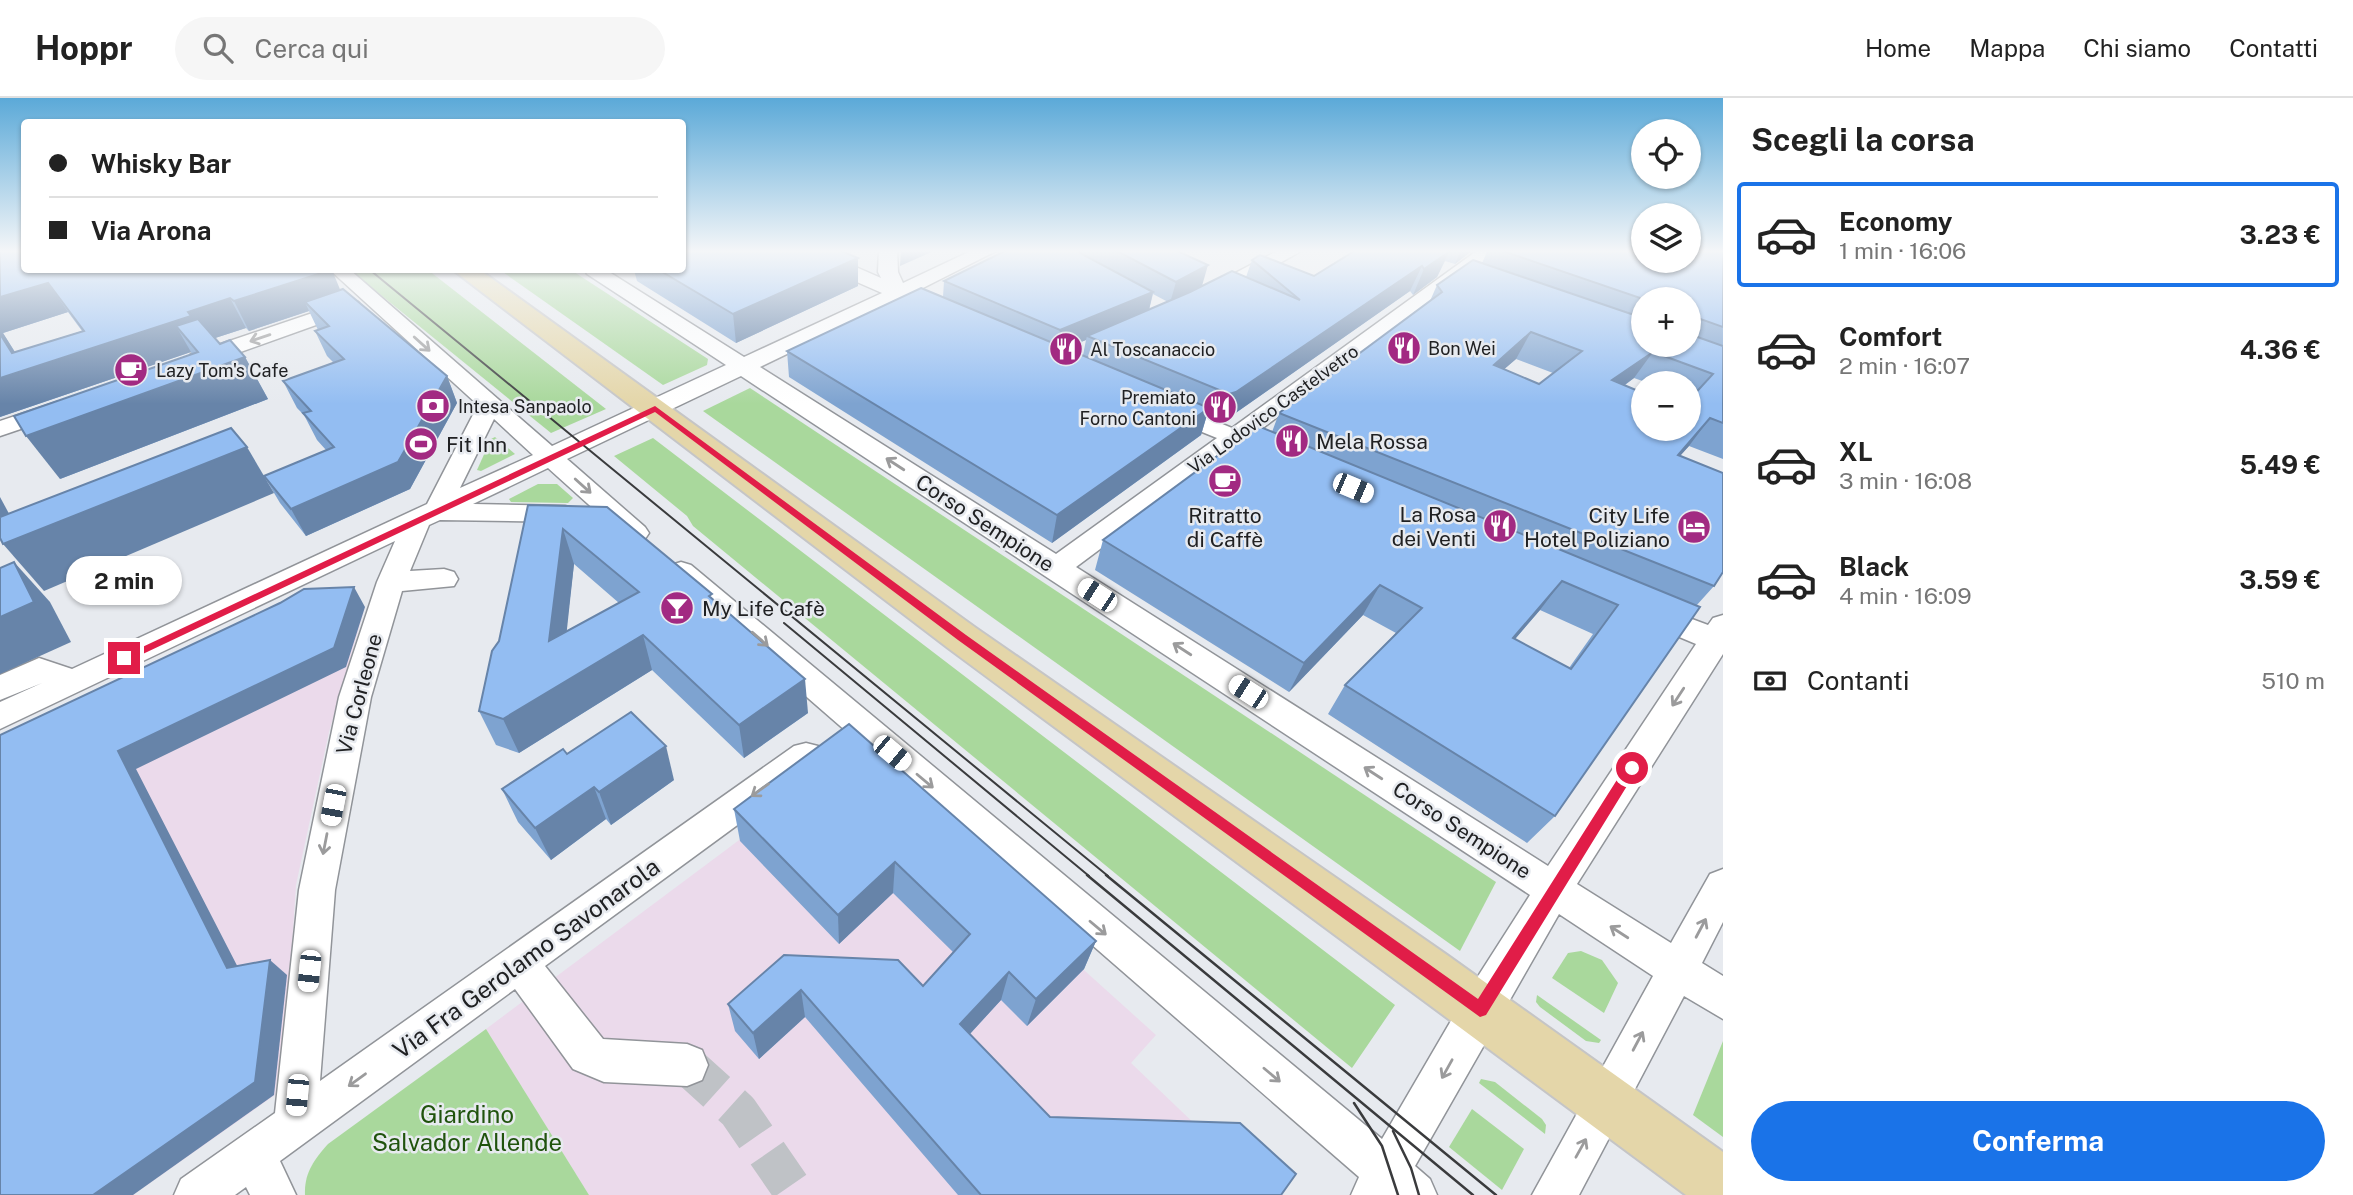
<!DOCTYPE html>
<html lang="it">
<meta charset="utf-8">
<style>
:root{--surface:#fff;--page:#f6f6f6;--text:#222;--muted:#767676;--line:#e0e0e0;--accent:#1a73e8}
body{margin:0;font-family:"Public Sans",sans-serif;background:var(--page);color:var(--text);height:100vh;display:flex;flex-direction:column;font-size:26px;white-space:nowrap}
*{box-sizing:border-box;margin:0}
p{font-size:23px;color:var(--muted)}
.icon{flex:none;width:38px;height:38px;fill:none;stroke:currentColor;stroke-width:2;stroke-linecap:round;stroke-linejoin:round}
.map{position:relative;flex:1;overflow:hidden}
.details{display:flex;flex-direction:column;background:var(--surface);width:630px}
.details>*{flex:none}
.banner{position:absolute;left:21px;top:21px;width:665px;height:154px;border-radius:7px;box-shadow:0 2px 5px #0004;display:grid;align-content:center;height:154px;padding:0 28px;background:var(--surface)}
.fabs{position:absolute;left:1631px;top:21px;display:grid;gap:14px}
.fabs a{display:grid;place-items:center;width:70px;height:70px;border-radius:50%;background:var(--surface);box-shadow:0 2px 5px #0004;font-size:35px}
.end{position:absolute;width:32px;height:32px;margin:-16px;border:9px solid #e11d48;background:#fff;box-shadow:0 0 0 4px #fff}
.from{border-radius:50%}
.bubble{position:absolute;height:49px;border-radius:24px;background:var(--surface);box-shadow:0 2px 5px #0004;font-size:23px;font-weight:700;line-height:49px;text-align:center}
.car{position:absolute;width:21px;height:42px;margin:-21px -10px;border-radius:9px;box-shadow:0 0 5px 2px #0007;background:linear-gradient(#fff 24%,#345 0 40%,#fff 0 76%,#345 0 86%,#fff 0)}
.banner b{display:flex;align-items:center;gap:24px;height:66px;font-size:26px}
.banner b+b{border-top:2px solid var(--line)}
.banner i{width:18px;height:18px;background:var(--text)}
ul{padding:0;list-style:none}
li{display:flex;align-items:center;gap:21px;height:105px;margin:0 14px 10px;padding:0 14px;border:4px solid transparent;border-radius:7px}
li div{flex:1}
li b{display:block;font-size:26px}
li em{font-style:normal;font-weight:700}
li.on{border-color:var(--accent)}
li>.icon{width:63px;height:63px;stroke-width:1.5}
h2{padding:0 28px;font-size:32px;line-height:84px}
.pay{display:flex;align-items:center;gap:18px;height:77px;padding:0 28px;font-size:26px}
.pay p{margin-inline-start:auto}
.cta{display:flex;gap:14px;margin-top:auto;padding:14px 28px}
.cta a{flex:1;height:80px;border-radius:42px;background:var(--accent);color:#fff;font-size:28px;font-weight:700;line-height:80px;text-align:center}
header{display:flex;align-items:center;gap:42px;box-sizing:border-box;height:98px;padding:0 35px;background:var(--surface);border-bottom:2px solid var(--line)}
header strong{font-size:33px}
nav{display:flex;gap:38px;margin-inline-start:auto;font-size:24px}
.search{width:490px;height:63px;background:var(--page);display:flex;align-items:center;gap:18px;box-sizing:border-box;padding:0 24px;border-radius:38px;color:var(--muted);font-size:26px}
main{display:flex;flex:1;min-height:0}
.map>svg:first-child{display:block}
</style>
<header>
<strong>Hoppr</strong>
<div class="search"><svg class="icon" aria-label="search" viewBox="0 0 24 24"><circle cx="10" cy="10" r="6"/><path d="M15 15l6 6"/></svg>Cerca qui</div>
<nav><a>Home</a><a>Mappa</a><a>Chi siamo</a><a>Contatti</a></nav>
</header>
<main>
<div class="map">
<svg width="1723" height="1097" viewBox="0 0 1723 1097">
<rect width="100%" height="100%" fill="#e7eaef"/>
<g fill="#ebdaeb">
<path d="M365,509L329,634L296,787L290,877L275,997L133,1097H0V665Z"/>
<path d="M849,660L1156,937L1131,965L1269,1097H589L486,931Z"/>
</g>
<g fill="#a9d89c">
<path d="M350,172H428L606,311L551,335Z"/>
<path d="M500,172H571L708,261L707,267L663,287Z"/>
<path d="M750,290L1496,784L1460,853L703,313Z"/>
<path d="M495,339L515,356L481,373L477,372L491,341Z"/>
<path d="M653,340L1395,907L1352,970L693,428L687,418L614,358Z"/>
<path d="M538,386H557L573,400L568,405L511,404L509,401Z"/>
<path d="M1581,853L1602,862L1618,885L1604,915L1552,880L1568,855Z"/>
<path d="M1537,897L1601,942L1599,945L1586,943L1540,909L1536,904Z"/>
<path d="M486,931L589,1097H305C304,1075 314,1062 328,1046Z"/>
<path d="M1723,943V1039L1693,1017Z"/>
<path d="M1481,981L1495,984L1542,1021L1546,1027L1545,1036L1479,985Z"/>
<path d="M1472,1011L1524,1051L1502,1092L1449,1049Z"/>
</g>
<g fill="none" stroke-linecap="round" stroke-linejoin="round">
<path stroke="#bfc2c6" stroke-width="40" stroke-dasharray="40 20" stroke-linecap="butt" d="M687,967L738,1013L796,1097"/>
<g stroke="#919499" stroke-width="3">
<g id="minor">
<path d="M791,152H817L881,180L878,174L879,152H897L898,174L903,185L973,152H998L915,194L921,200L918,204L911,206L899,202L760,269L1056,456L1217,340L1160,317L1156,312L1160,307H1176L1232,330L1478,152H1500L1252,338L1287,352L1290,357L1287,362C1270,366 1253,355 1237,349L1076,469L1548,768L1696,546L1639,522L1635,515L1639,508L1649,505L1708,527L1713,520L1723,517V556L1577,786L1671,845L1710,776L1723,771V824L1702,865L1723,878V921L1684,898L1579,1097H1532L1653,878L1559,816L1415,1068L1430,1081L1437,1097H1351L1359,1079L671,481L667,474L671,467L681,464L691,467L1382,1041L1466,897L1530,797L741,278L567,361L645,429L649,435L645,441L636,444L627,441L548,370L473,406L565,408L574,410L578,416L574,422L565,424L440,422L429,427L410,473L444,471L454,474L458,481L454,488L402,493L371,599L335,792L320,983L794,648L806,645L818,648L822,658L818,668L545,868L603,941L687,946L702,952L708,967L702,982L687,988L604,984L573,971L515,891L280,1063L296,1097H250L246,1089L235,1097H174L181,1081L275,1015L299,792L339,599L377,484L395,443L0,631V604L42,585L0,602V577L39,560L72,571L427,406L478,307L330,172H350L552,348L726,267L587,176L585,172H606L744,259L882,195L793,156ZM494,321L533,357L460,390Z"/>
<path d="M1279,152H1303L1217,200H1203L1200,196L1203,192Z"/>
<path d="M351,202L358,204L361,208L358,212L207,266H191L188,261L191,256Z"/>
<path d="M57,304L65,306L69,311L65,316L0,338V323Z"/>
</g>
</g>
<g stroke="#c5c5c6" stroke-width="4">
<path id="major" d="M453,172H480L976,530L1447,857L1723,1054V1097H1686L948,550Z"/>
</g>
<use href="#minor" fill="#fff" fill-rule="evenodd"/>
<use href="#major" fill="#e4d6a9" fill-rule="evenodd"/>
<g stroke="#3a3b3d" stroke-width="2">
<path d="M370,172L1108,778"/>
<path d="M784,525L1089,778"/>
</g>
<g stroke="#3a3b3d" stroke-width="2.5">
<path d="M1087,777L1473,1097"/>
<path d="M1106,777L1496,1097"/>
<path d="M1354,1005L1382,1048L1398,1097"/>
<path d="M1393,1033L1411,1070L1419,1097"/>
</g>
</g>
<g fill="#7ea3d0" fill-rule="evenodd">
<path d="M0,152L341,192L447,278L457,305L410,391L306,438L280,405L264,378L326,352L317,342L304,317L297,310L283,283L334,265L327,258L315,233L318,232L309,213L249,233L246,230L215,240L220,246L245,259L268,301L60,381L192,256L191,254L0,319ZM68,214L82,233L15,254L3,235Z"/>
<path d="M1007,152H1175L1203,188L1246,179L1252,162L1314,178L1356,152H1473L1455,166L1445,163L1437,179L1413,197L1410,193L1227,321L1220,323L1207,317L1201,337L1052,445L789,279L787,253L943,199L944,183ZM1153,196L1168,204L1149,212ZM1086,242L1083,257L1066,250Z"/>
<path d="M1488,152H1723V361L1689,348L1680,357L1714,488L1696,508L1555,718L1527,745L1328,616L1345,587L1396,535L1363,517L1289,594L1095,472L1103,442L1272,334L1279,315L1430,203L1437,187L1482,165ZM1643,201H1689V247H1643ZM1516,261L1553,275L1539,286L1504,271ZM1634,280L1648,285H1689V301H1690L1689,331L1625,287ZM1540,512L1593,536L1569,570L1515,541Z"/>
<path d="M858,160V188L736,245L637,183L634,172H682Z"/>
<path d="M528,407L712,501L808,615L744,660L652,572L519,655L496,647L479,613L499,543ZM574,466L619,505L566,533Z"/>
<path d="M849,626L1096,843L1084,871L1027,928L1001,902L970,936L1050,1019L1281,1097H958L805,919L759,961L735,933L728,906L898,862L923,888L953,854L893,795L839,846L740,743L734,711Z"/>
<path d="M567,656L674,682L611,727L606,721L551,762L518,724L502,691Z"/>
</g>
<g fill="#6784a9">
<path d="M901,152H936L900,168Z"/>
<path d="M1461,152H1473L1455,166Z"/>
<path d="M1449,154L1437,179L1413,197L1424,171Z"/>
<path d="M858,160V188L736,245L733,216Z"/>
<path d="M1208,167L1202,188L1170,205L1176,184Z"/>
<path d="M1422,168L1410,193L1227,321L1220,323L1229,296Z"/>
<path d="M332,172L344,201L305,204L309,213L249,233L234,203Z"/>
<path d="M48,185L68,214L3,235L26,272L188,214L230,200L246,230L206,243L176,228L191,254L0,319V280L12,255L0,236V199Z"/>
<path d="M1153,194L1148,216L1087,238L1086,242L1056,254L1060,232Z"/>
<path d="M1531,234L1516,261L1479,293L1494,267Z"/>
<path d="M1653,254L1634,280L1594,309L1612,282Z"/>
<path d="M245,259L268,301L60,381L26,338Z"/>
<path d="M447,278L457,305L410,391L306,438L291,411Z"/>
<path d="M1209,310L1201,337L1052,445L1057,417Z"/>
<path d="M1710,320L1689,348L1657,384L1678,357Z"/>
<path d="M247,349L274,395L44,493L3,446Z"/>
<path d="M0,399L13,423L0,428Z"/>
<path d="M563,431L574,466L562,577L549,543Z"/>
<path d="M14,464L50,504L71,544L0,576V519Z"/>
<path d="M1562,483L1540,512L1491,569L1513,540Z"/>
<path d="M1380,487L1363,517L1289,594L1304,565Z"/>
<path d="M354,489L365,509L346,569L136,671L246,885L227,870L118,653Z"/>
<path d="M643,537L652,572L519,655L503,621Z"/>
<path d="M805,581L808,615L744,660L739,627Z"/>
<path d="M666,648L674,682L611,727L599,694Z"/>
<path d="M594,689L606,721L551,762L535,730Z"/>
<path d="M895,764L893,795L839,846L838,817Z"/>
<path d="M1096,843L1084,871L1027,928L1036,901Z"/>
<path d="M270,862L287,877L274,997L133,1097H93Z"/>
<path d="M1009,874L1001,902L955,952L960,926Z"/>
<path d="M801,892L805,919L759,961L753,935Z"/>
</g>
<g fill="#93bdf2" stroke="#6784a9" stroke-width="2" fill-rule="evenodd">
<path d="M0,152H24V172H331L234,203L230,200L188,214L191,218L0,280V236L12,255L84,233L48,185L0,199Z"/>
<path d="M682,152H839L858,160L733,216L659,172H682Z"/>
<path d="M1007,152H1078L1080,155L1153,194L1060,232L944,183Z"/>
<path d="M1115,152H1175L1208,167L1176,184Z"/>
<path d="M1356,152H1446L1449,154L1424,171L1422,168L1236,294L1229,296L1087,238L1190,194L1232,173L1300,202L1252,162L1260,157L1314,178Z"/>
<path d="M1500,152H1643V163H1689V152H1723V229L1692,218H1689V201H1643Z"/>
<path d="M1473,162L1643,220V247H1689V236L1723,248V325L1710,320L1678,357L1723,375V474L1714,488L1279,315L1442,194L1437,187ZM1531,234L1582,253L1539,286L1494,267ZM1653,254L1713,276L1689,302V331H1643V295L1612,282Z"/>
<path d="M921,190L1209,310L1057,417L787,253Z"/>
<path d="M343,191L447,278L398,364L291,411L264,378L334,349L303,315L311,313L283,283L344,261L315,233L329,228L305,204Z"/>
<path d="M198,221L220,246L230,242L245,259L26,338L14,318L198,254L176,228Z"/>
<path d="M1258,328L1700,509L1555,718L1345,587L1422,510L1380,487L1304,565L1103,442ZM1562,483L1618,507L1571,571L1513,540Z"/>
<path d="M231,330L247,349L3,446L0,440V419Z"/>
<path d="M528,407L607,409L712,496L709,498L805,581L739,627L643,537L503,621L479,613L492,553L499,543ZM563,431L639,494L549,543Z"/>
<path d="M14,464L34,504L0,519V470Z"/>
<path d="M354,489L334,550L118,653L227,870L270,862L255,984L93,1097H0V637L280,505L304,491Z"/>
<path d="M631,614L666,648L599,694L594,689L535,730L502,691L563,651L567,656Z"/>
<path d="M849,626L1096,843L1036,901L1009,874L960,926L1050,1019L1240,1025L1296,1076L1281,1097H981L801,892L753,935L728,906L784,857L898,862L923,888L970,836L895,764L838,817L734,711Z"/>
</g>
<defs><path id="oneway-shaft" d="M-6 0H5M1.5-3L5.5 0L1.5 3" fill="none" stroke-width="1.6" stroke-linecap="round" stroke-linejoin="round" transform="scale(1.75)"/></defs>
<g stroke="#9b9b9c">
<use href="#oneway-shaft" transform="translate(260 240) rotate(161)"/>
<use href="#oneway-shaft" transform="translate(422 246) rotate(42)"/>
<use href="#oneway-shaft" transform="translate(895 366) rotate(-147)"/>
<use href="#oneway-shaft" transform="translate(583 388) rotate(42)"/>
<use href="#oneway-shaft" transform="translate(760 541) rotate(41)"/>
<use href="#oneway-shaft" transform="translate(1182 551) rotate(-147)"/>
<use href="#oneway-shaft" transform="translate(1678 599) rotate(123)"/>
<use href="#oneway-shaft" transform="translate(1373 675) rotate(-147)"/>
<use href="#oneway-shaft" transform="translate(925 683) rotate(40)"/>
<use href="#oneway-shaft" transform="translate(760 692) rotate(144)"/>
<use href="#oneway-shaft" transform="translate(325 746) rotate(101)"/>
<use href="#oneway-shaft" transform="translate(1098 830) rotate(40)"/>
<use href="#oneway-shaft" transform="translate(1701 830) rotate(-62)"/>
<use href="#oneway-shaft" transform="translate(1619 834) rotate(-147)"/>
<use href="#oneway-shaft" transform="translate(1638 943) rotate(-62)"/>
<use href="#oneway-shaft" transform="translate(1447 971) rotate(119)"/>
<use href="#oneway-shaft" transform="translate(1272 977) rotate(40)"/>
<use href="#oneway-shaft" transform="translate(357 982) rotate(144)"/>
<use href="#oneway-shaft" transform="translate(1581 1050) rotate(-61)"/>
</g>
<linearGradient id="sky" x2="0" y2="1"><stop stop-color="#5ba9d8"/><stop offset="0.5" stop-color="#f4f6f8"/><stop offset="1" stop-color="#f4f6f8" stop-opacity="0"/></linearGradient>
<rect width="1723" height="306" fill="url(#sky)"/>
<path fill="#e11d48" d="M655,308L966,537L1478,901L1627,666L1632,664L1638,670L1486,917L1480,919L958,542L655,314L128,563L124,564L119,560Z"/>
<defs>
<g id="restaurant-disc" transform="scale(1.75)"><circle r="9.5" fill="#a22a82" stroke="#e7eaef"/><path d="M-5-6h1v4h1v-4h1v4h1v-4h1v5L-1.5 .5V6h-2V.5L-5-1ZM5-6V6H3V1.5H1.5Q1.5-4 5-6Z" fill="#fff"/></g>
<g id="cafe-disc" transform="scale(1.75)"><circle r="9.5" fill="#a22a82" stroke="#e7eaef"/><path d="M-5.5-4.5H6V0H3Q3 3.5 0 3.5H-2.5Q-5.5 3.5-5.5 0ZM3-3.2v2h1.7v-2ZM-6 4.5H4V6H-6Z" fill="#fff"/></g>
<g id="bank-disc" transform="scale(1.75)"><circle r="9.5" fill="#a22a82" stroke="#e7eaef"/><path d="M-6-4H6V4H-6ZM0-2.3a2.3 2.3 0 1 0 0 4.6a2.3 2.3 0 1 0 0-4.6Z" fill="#fff"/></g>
<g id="stadium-disc" transform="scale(1.75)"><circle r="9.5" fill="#a22a82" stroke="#e7eaef"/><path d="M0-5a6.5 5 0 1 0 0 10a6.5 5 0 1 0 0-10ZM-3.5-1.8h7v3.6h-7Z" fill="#fff"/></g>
<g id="hotel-disc" transform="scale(1.75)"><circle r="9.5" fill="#a22a82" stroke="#e7eaef"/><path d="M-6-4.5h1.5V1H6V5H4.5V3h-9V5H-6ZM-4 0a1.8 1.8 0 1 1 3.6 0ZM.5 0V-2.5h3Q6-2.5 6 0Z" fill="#fff"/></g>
<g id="bar-disc" transform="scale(1.75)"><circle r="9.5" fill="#a22a82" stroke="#e7eaef"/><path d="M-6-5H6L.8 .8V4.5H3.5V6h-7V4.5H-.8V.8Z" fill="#fff"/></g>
</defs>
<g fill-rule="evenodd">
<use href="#restaurant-disc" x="1404" y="250"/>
<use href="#restaurant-disc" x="1066" y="251"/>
<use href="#cafe-disc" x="131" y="272"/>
<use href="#bank-disc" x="433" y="308"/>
<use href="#restaurant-disc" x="1220" y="309"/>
<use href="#restaurant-disc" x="1292" y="343"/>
<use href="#stadium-disc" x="421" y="346"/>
<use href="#cafe-disc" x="1225" y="383"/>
<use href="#restaurant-disc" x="1500" y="428"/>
<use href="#hotel-disc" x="1694" y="429"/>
<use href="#bar-disc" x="677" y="510"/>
</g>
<g text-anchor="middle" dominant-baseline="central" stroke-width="5" stroke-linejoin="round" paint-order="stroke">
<g font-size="18" fill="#202123" stroke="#e7eaef" text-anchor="start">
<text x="1428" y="250">Bon Wei</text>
<text x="1090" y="251">Al Toscanaccio</text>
<text x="156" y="272">Lazy Tom's Cafe</text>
<text x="1196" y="299" text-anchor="end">Premiato<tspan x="1196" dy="21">Forno Cantoni</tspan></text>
<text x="458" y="308">Intesa Sanpaolo</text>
</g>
<g font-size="18" fill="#202123" stroke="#e7eaef">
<text transform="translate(1273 311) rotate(-36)">Via Lodovico Castelvetro</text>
</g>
<g font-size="21" fill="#202123" stroke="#e7eaef" text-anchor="start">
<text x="1316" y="343">Mela Rossa</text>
<text x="446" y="346">Fit Inn</text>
<text x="1476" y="416" text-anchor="end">La Rosa<tspan x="1476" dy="24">dei Venti</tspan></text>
<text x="1225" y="417" text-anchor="middle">Ritratto<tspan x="1225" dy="24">di Caffè</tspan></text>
<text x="1670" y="417" text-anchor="end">City Life<tspan x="1670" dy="24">Hotel Poliziano</tspan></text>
<text x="702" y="510">My Life Cafè</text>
</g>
<g font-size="21" fill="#202123" stroke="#e7eaef">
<text transform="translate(985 425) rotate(33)">Corso Sempione</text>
<text transform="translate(359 596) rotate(-75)">Via Corleone</text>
<text transform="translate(1462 732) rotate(33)">Corso Sempione</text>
</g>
<g font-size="24" fill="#202123" stroke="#e7eaef">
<text transform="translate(526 860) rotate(-36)">Via Fra Gerolamo Savonarola</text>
</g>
<g font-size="24" fill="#20530d" stroke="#e7eaef">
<text x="467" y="1016">Giardino<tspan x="467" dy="28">Salvador Allende</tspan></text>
</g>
</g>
</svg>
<div class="fabs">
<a><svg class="icon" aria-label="locate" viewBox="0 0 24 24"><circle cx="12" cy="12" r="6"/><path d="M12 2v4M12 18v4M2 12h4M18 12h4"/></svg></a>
<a><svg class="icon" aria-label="layers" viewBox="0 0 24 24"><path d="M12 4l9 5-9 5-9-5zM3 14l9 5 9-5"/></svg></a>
<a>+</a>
<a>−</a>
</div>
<i class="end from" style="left:1632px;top:670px"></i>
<i class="end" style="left:124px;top:560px"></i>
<div class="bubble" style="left:66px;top:458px;width:116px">2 min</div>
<i class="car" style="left:1353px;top:390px;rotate:113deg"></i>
<i class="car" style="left:1097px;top:497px;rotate:303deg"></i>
<i class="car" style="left:1248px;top:594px;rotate:303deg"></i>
<i class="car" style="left:892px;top:655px;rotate:130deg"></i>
<i class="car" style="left:333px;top:707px;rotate:191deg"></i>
<i class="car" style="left:309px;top:873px;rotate:186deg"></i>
<i class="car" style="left:297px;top:997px;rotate:185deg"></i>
<div class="banner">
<b><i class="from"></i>Whisky Bar</b>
<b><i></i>Via Arona</b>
</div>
</div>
<section class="details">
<h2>Scegli la corsa</h2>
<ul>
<li class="on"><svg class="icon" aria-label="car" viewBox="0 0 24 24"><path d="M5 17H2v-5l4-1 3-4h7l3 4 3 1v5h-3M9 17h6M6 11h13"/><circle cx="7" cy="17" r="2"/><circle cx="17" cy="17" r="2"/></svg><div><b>Economy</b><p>1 min · 16:06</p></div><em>3.23 €</em></li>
<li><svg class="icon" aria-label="car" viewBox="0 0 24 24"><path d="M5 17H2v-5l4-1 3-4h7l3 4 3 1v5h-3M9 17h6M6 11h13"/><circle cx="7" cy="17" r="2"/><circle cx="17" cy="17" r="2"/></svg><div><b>Comfort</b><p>2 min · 16:07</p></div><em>4.36 €</em></li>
<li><svg class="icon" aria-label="car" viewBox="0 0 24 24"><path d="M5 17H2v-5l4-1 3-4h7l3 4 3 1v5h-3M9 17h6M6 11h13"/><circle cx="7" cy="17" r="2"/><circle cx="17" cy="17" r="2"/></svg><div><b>XL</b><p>3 min · 16:08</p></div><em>5.49 €</em></li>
<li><svg class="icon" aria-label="car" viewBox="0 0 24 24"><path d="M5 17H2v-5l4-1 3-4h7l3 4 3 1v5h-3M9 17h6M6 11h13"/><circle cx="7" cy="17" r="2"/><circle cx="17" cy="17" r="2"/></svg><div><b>Black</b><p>4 min · 16:09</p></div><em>3.59 €</em></li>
</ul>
<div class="pay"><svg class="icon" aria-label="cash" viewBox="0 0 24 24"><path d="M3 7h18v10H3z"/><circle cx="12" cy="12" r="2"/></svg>Contanti<p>510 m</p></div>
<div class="cta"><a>Conferma</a></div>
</section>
</main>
